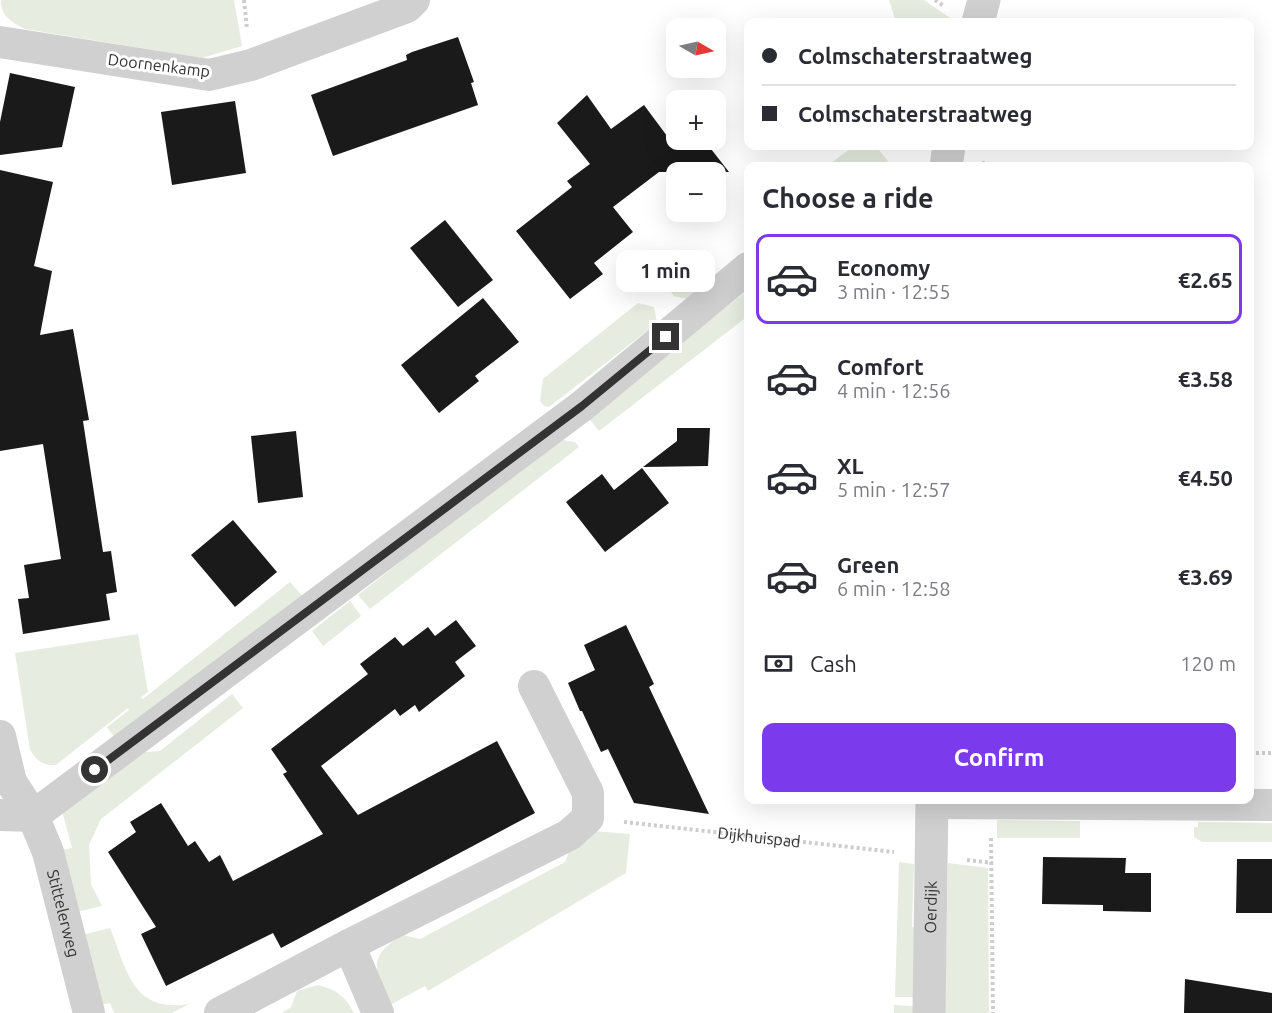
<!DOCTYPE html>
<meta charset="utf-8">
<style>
:root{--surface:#fff;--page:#f2f2f3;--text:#2b2b33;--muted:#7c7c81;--line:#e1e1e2;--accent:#7c3aed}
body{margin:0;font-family:Ubuntu,sans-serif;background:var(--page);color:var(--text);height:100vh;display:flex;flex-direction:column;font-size:22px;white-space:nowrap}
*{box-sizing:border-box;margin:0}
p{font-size:20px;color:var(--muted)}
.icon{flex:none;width:33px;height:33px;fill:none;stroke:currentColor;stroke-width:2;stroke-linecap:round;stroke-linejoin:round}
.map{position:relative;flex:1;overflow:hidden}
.panel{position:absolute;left:744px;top:162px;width:510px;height:642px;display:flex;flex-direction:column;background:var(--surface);border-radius:12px;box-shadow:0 6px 24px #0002}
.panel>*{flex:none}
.top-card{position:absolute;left:744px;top:18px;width:510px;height:132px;border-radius:12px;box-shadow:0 6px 24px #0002;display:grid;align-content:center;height:132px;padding:0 18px;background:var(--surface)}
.needle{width:39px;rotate:99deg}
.tools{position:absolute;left:666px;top:18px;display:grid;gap:12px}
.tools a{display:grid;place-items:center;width:60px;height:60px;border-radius:12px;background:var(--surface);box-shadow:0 6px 24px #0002;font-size:30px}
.end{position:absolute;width:27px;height:27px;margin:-14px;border:8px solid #333;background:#fff;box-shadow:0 0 0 3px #fff}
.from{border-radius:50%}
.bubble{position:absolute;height:42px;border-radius:12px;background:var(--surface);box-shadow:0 6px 24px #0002;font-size:20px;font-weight:700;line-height:42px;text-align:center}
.top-card b{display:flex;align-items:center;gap:21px;height:57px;font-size:22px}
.top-card b+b{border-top:2px solid var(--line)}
.top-card i{width:15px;height:15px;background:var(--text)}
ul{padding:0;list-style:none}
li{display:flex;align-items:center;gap:18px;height:90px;margin:0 12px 9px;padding:0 6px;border:3px solid transparent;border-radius:12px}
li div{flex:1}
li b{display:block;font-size:22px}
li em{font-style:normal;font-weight:700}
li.selected{border-color:var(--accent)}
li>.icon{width:54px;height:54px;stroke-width:1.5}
h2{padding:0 18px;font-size:27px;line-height:72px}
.pay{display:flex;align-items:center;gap:15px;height:66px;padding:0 18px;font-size:22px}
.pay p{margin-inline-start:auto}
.primary-button{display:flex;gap:12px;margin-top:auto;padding:12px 18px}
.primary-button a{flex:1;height:69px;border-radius:12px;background:var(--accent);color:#fff;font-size:24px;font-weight:700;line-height:69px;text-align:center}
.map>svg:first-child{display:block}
</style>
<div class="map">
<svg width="1272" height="1013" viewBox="0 0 1272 1013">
<rect width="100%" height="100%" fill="#fff"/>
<g fill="#e6ecdf">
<path d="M1,0H234L242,46L202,58L25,29C13,23 0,16 1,0Z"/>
<path d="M889,0H924L956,22H896Z"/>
<path d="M854,146H876L890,164L884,166H827Z"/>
<path d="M712,262L715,265V278L687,299L674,296L664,282L688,264Z"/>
<path d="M748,290V316L599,431L587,416Z"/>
<path d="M638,303L654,307L657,323L549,407L544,406L540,401L543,379Z"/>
<path d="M557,439L575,442L579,447L370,609L358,595Z"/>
<path d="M290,582L304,598L118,742L107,727L129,710L128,708L56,765C43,766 37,761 30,750L15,653L138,634L148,692L141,697L143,699Z"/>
<path d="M350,601L361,616L323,646L312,631Z"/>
<path d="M232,694L243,708L101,819L89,845L91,884L102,906L77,912L62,850L72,848L61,807L133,753L160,751Z"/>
<path d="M997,820L1080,821V838H997Z"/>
<path d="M1198,822L1272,823V842H1202L1194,837V827H1198Z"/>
<path d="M593,831L630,834L626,873L428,991L425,986L390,1005C376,971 365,957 403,935L420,939L565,862L571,847Z"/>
<path d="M899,862L914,864L912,927H916L915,1013H894V1005L913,1006V997H895Z"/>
<path d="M948,863L988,868L989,1013H945Z"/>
<path d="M110,928C127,970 132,1013 189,1004L172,1013H114L110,1003L100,1005L82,935Z"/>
<path d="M318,985C337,990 345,996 354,1013H282L291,1007L297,991Z"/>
</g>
<g fill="#1a1a1a">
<path d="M458,37L474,82L471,83L478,105L333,156L311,95L407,60L406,55L412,52Z"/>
<path d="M10,73L75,87L62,147L0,155V122Z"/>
<path d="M587,95L611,129L644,105L670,140H704L729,172H659L613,207L633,232L594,263L603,274L570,299L516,231L572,187L567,181L590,164L557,123Z"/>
<path d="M235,101L246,173L172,185L161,112Z"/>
<path d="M0,170L53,182L34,266L52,271L40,335L73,329L89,420L83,421L103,552L111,551L117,592L106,594L110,620L23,634L18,599L29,598L24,565L61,559L43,444L0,451Z"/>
<path d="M445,220L493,280L458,307L410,248Z"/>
<path d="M483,298L519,342L475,376L479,381L439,413L401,365Z"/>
<path d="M677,428H710L708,466L643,467L677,441Z"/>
<path d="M296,431L303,497L258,503L251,436Z"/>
<path d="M642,468L669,503L605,552L566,502L602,474L614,490Z"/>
<path d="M233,520L277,572L235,607L191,555Z"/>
<path d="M456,620L476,646L455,662L465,676L419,712L415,705L400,716L395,709L321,766L358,815L497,741L535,813L281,948L273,933L166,986L141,934L156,927L108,852L136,832L130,822L161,803L188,846L195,841L209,862L220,855L233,881L323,834L283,774L287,772L271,749L368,674L360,664L395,637L403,646L428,627L435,636Z"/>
<path d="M626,625L654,684L649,687L709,814L634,803L608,749L601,752L582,711H580L568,683L595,670L584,645Z"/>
<path d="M1043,857L1126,858L1125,873H1151V912L1103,911V905L1042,904Z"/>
<path d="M1237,859H1272V913H1236Z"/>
<path d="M1185,979L1272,993V1013H1184Z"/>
</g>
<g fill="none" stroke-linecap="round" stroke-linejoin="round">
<g stroke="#cdcdcd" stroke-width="4" stroke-dasharray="3 3" stroke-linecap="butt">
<path d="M244,0L247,29"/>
<path d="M935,0L944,6"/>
<path d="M982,163L1005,166"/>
<path d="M1250,753H1272"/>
<path id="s1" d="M624,822L894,852"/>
<path d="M991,838L993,1013"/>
<path d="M967,860L993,863"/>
</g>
<g stroke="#d0d0d0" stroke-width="32">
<path d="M0,42L209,75L251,65L407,7L414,0"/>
<path id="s2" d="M0,736L11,782L33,816L48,852L89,1013"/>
<path d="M932,803L1272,805"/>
<path d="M0,815L33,816L582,406L748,268"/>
<path d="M349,945L378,1013"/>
<path d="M220,1013L349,945L569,835L588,818V793L534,686"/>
</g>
<g stroke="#d0d0d0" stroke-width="33">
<path d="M978,22L984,0"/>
<path d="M946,166L949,146"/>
<path id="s3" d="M929,1013L932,800"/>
</g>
</g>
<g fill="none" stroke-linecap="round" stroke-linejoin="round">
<path stroke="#333" stroke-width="8" d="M95,770L582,406L666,337"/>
</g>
<g text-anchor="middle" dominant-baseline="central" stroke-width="6" stroke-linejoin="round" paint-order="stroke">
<g font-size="16" fill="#333" stroke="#fff">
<text transform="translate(159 65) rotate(7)">Doornenkamp</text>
<text stroke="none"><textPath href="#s1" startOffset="136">Dijkhuispad</textPath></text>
<text stroke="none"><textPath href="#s3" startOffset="106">Oerdijk</textPath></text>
<text stroke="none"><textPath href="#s2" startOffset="190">Stittelerweg</textPath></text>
</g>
</g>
</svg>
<div class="tools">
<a><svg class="needle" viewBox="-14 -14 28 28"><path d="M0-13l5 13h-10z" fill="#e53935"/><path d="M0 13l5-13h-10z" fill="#7c7c81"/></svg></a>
<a>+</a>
<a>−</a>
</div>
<i class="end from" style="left:95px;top:770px"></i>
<i class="end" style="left:666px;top:337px"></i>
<div class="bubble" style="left:616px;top:250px;width:99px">1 min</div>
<div class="top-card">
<b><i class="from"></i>Colmschaterstraatweg</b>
<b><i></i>Colmschaterstraatweg</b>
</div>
<section class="panel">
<h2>Choose a ride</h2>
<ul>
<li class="selected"><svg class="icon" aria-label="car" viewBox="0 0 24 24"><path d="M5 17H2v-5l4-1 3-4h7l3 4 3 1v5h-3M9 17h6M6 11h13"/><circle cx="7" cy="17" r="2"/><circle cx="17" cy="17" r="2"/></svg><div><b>Economy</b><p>3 min · 12:55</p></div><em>€2.65</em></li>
<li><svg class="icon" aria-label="car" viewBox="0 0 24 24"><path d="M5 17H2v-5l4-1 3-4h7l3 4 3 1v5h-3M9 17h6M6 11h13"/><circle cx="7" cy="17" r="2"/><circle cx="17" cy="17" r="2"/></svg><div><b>Comfort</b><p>4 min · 12:56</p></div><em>€3.58</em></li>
<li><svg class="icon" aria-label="car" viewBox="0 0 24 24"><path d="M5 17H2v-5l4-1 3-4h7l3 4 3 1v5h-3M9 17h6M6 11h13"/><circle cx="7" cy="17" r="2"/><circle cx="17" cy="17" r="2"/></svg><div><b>XL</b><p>5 min · 12:57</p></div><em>€4.50</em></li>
<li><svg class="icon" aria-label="car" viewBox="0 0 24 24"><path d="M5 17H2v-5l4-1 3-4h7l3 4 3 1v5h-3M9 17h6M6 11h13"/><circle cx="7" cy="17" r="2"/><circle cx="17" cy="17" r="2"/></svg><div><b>Green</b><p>6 min · 12:58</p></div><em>€3.69</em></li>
</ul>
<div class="pay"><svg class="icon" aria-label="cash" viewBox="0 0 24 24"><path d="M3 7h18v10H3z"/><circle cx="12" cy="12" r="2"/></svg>Cash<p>120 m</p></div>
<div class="primary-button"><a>Confirm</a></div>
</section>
</div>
